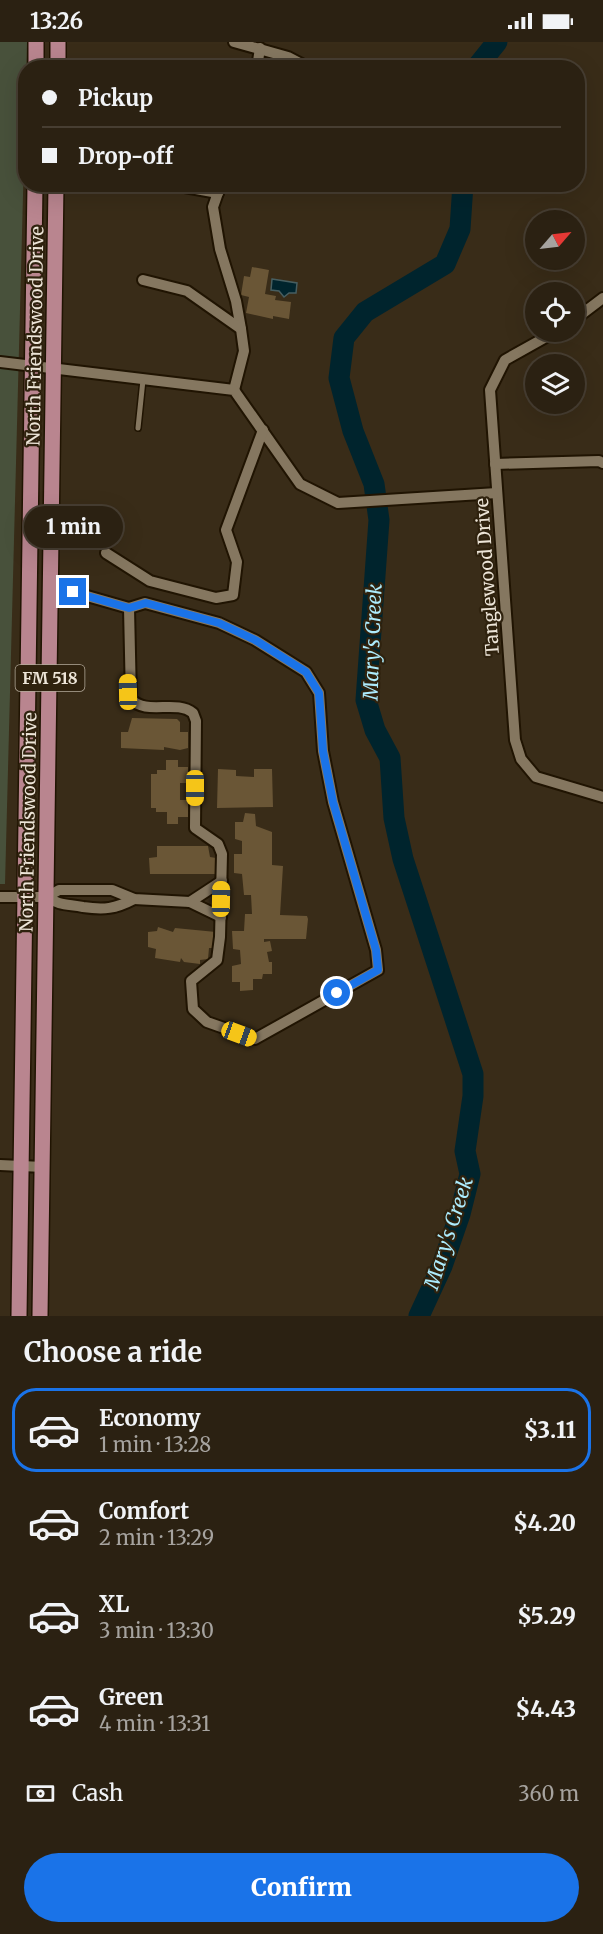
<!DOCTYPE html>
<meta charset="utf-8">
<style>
:root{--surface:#2b2112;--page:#372e20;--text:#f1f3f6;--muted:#a6a39f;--line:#473e32;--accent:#1a73e8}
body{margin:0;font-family:Merriweather,serif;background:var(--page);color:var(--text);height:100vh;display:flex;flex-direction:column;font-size:22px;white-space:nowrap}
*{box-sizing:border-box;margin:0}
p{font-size:20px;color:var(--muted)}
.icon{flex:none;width:33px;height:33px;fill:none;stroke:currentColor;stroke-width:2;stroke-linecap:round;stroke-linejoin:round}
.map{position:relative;height:1274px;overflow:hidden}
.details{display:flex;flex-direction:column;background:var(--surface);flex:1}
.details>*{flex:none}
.guide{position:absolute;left:18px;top:18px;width:567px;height:132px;border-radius:24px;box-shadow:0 6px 24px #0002,0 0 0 2px var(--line);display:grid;align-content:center;height:132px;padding:0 24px;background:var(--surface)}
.needle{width:39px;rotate:62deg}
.controls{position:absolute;left:525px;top:168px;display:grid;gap:12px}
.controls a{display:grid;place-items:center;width:60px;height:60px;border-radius:50%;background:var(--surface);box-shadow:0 6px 24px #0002,0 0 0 2px var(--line);font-size:30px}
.end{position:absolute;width:27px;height:27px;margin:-14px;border:8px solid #1a73e8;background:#fff;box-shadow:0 0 0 3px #fff}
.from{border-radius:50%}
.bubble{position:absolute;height:42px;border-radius:21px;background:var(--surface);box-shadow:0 6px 24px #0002,0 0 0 2px var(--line);font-size:20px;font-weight:800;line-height:42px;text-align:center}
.car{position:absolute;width:18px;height:36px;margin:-18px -9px;border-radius:8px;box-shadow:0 0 4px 2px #0007;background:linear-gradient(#f5c518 24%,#345 0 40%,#f5c518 0 76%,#345 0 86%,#f5c518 0)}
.guide b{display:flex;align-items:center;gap:21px;height:57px;font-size:22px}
.guide b+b{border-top:2px solid var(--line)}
.guide i{width:15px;height:15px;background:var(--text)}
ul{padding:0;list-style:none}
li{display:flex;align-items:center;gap:18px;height:84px;margin:0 12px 9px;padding:0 12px;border:3px solid transparent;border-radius:24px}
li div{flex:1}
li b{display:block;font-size:22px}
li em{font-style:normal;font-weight:800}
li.active{border-color:var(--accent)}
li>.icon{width:54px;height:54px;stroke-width:1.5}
h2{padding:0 24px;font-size:27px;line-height:72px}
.pay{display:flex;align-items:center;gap:15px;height:66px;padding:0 24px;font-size:22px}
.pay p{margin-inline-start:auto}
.cta{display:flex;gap:12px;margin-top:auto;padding:12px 24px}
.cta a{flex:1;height:69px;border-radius:36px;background:var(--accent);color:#fff;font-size:24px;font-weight:800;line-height:69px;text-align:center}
.status{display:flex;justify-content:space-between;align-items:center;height:42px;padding:0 30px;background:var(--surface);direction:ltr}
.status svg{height:16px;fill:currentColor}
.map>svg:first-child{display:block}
</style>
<div class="status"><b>13:26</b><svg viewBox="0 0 49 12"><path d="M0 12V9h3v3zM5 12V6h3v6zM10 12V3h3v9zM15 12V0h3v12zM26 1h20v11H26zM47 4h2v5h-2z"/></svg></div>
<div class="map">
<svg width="603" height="1274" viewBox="0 0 603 1274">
<rect width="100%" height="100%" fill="#392c18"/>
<path fill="#48513b" d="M0,0H27L5,842H0Z"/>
<path fill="#00242d" stroke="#475e60" stroke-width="1.5" d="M272,237L297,241L296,251H289L284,255L279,249L271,248Z"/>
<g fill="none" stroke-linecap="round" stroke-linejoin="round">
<g stroke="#00242d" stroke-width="21">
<path d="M476,26L497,0"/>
<path d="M419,1274L442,1224L460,1172L470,1132L465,1109L473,1054V1032L403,817L394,776L390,716L375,688L366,658L379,478L374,442L353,389L339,336L344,296L365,270L445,222L460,187L463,142"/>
</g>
</g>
<g fill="#6a5636">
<path d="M252,225L269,228L265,252L276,254L275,258L291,260L289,277L273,274V277L246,271L249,255L241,253L244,234L250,235Z"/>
<path d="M132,676L177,677L180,680V690H188V706L180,708L164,705V708L121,706V690H128Z"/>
<path d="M166,718H178V725H188V741H180V758H188V775H178V782H167V770H156V766H151V732H157V728H166Z"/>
<path d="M218,727L236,728V734L254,735V727H272L273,765L217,766Z"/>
<path d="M245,771L255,772L256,784L272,790V823L283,824L280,873L307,874L308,877L306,897H264V900L270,899L272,909L267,910L269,920H272V932H263L262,937H253V948L240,949V940H232V924L241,922L240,908L233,907L232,889H244L245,872H252L251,853H244L242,832L234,831V812H242V799L235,797V780H243Z"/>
<path d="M157,804H208L210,815L216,816L215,832H150L149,816L157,815Z"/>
<path d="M158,885L173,890L175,886L216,890V906H209L208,917L200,918V922L184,920L181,916L180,920L155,916L156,907L148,905V890L157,889Z"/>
</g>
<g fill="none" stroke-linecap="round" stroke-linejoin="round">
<g stroke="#201402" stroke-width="8">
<path id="service" d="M138,386L143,338"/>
</g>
<g stroke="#201402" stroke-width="14">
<g id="minor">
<path d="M234,0L288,15L309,26"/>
<path d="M257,26L260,6"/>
<path d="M168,142L218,151"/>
<path d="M221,142L213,165L220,207L236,259L241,287"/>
<path d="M143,238L187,249L241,287L244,309L234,348"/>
<path d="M574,278L603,256"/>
<path d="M555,290L505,318L490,348L515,698L521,717L536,735L603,755"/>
<path d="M0,320L234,348L300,442L338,461L497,451"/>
<path d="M495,422L599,419L603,421"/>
<path d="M106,511L150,539L216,556L233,553L237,520L226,488L263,388"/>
<path d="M51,548L73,550L129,566L145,561L219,581L255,598L306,630L319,651L323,709L333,760L376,908L378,928L255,997L207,980L193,967L191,939L217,918L220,895L222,812L218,802L195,786L196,679L193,671C176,657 146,674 131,657L129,566"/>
<path d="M0,855H47L59,848H112L134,857L190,860L221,875"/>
<path d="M47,855C59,864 69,862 83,865C104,868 115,867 134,857"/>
<path d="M190,860L222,839"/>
<path d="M0,1123L43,1125"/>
</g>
</g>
<g stroke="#201402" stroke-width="18">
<g id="primary">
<path d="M36,26V0"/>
<path d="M58,26V0"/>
<path d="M19,1274L35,142"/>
<path d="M40,1274L56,142"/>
</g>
</g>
<use href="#service" stroke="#857760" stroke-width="5"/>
<use href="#minor" stroke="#857760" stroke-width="10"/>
<use href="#primary" stroke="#b9858f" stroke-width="15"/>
</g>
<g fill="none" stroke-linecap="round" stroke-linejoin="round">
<path stroke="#1a73e8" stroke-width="8" d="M73,550L129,566L146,561L219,581L255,598L306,630L319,651L323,709L333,760L376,908L378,928L337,951"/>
</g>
<g text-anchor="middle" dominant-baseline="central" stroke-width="4.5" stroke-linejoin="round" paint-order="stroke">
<rect fill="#2f220e" stroke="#b4aa9b" stroke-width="1.5" x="15.5" y="623" width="69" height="26" rx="4.5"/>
<g font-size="16" font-weight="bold" fill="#ede5d8">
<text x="50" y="636">FM 518</text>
</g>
<g font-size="18" fill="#ede5d8" stroke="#2f220e">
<text transform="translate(35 294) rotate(-89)">North Friendswood Drive</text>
<text transform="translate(487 535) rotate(-94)">Tanglewood Drive</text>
<text transform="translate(28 780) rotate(-89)">North Friendswood Drive</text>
</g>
<g font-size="20" font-style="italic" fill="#adecfd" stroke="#2f220e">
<text transform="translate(372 600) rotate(-88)">Mary's Creek</text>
<text transform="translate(448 1191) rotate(-72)">Mary's Creek</text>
</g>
</g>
</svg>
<div class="controls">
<a><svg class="needle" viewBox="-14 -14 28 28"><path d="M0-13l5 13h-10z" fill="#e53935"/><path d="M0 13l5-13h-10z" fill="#a6a39f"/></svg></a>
<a><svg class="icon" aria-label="locate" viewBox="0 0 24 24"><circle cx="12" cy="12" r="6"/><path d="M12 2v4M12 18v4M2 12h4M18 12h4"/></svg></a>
<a><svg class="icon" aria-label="layers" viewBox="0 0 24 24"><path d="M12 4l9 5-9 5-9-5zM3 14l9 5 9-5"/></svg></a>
</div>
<i class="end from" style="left:337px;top:951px"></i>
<i class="end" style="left:73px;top:550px"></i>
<div class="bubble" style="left:24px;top:464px;width:99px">1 min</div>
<i class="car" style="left:128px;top:650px;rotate:359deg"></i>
<i class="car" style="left:195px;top:746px;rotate:180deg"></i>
<i class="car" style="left:221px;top:857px;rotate:1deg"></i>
<i class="car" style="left:239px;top:992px;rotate:110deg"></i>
<div class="guide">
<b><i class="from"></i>Pickup</b>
<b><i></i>Drop-off</b>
</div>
</div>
<section class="details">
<h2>Choose a ride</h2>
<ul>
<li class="active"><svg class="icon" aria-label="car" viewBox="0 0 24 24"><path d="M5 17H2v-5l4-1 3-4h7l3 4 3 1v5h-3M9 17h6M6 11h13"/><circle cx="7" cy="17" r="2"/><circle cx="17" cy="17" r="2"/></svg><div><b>Economy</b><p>1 min · 13:28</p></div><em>$3.11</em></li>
<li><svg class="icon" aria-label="car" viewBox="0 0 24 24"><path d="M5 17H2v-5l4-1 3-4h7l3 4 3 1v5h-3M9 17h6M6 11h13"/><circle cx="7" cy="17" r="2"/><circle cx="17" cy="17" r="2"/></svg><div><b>Comfort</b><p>2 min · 13:29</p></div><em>$4.20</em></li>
<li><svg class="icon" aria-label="car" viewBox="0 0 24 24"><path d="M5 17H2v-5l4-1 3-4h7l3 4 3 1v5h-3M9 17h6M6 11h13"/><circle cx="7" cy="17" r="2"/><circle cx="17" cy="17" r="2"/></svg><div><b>XL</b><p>3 min · 13:30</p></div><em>$5.29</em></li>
<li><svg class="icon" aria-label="car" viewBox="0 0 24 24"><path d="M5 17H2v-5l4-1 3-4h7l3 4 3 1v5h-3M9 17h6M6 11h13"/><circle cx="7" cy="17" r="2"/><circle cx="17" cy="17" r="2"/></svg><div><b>Green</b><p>4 min · 13:31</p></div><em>$4.43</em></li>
</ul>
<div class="pay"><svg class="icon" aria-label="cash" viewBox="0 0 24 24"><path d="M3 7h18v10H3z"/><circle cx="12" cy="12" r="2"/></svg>Cash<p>360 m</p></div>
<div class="cta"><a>Confirm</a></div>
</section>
